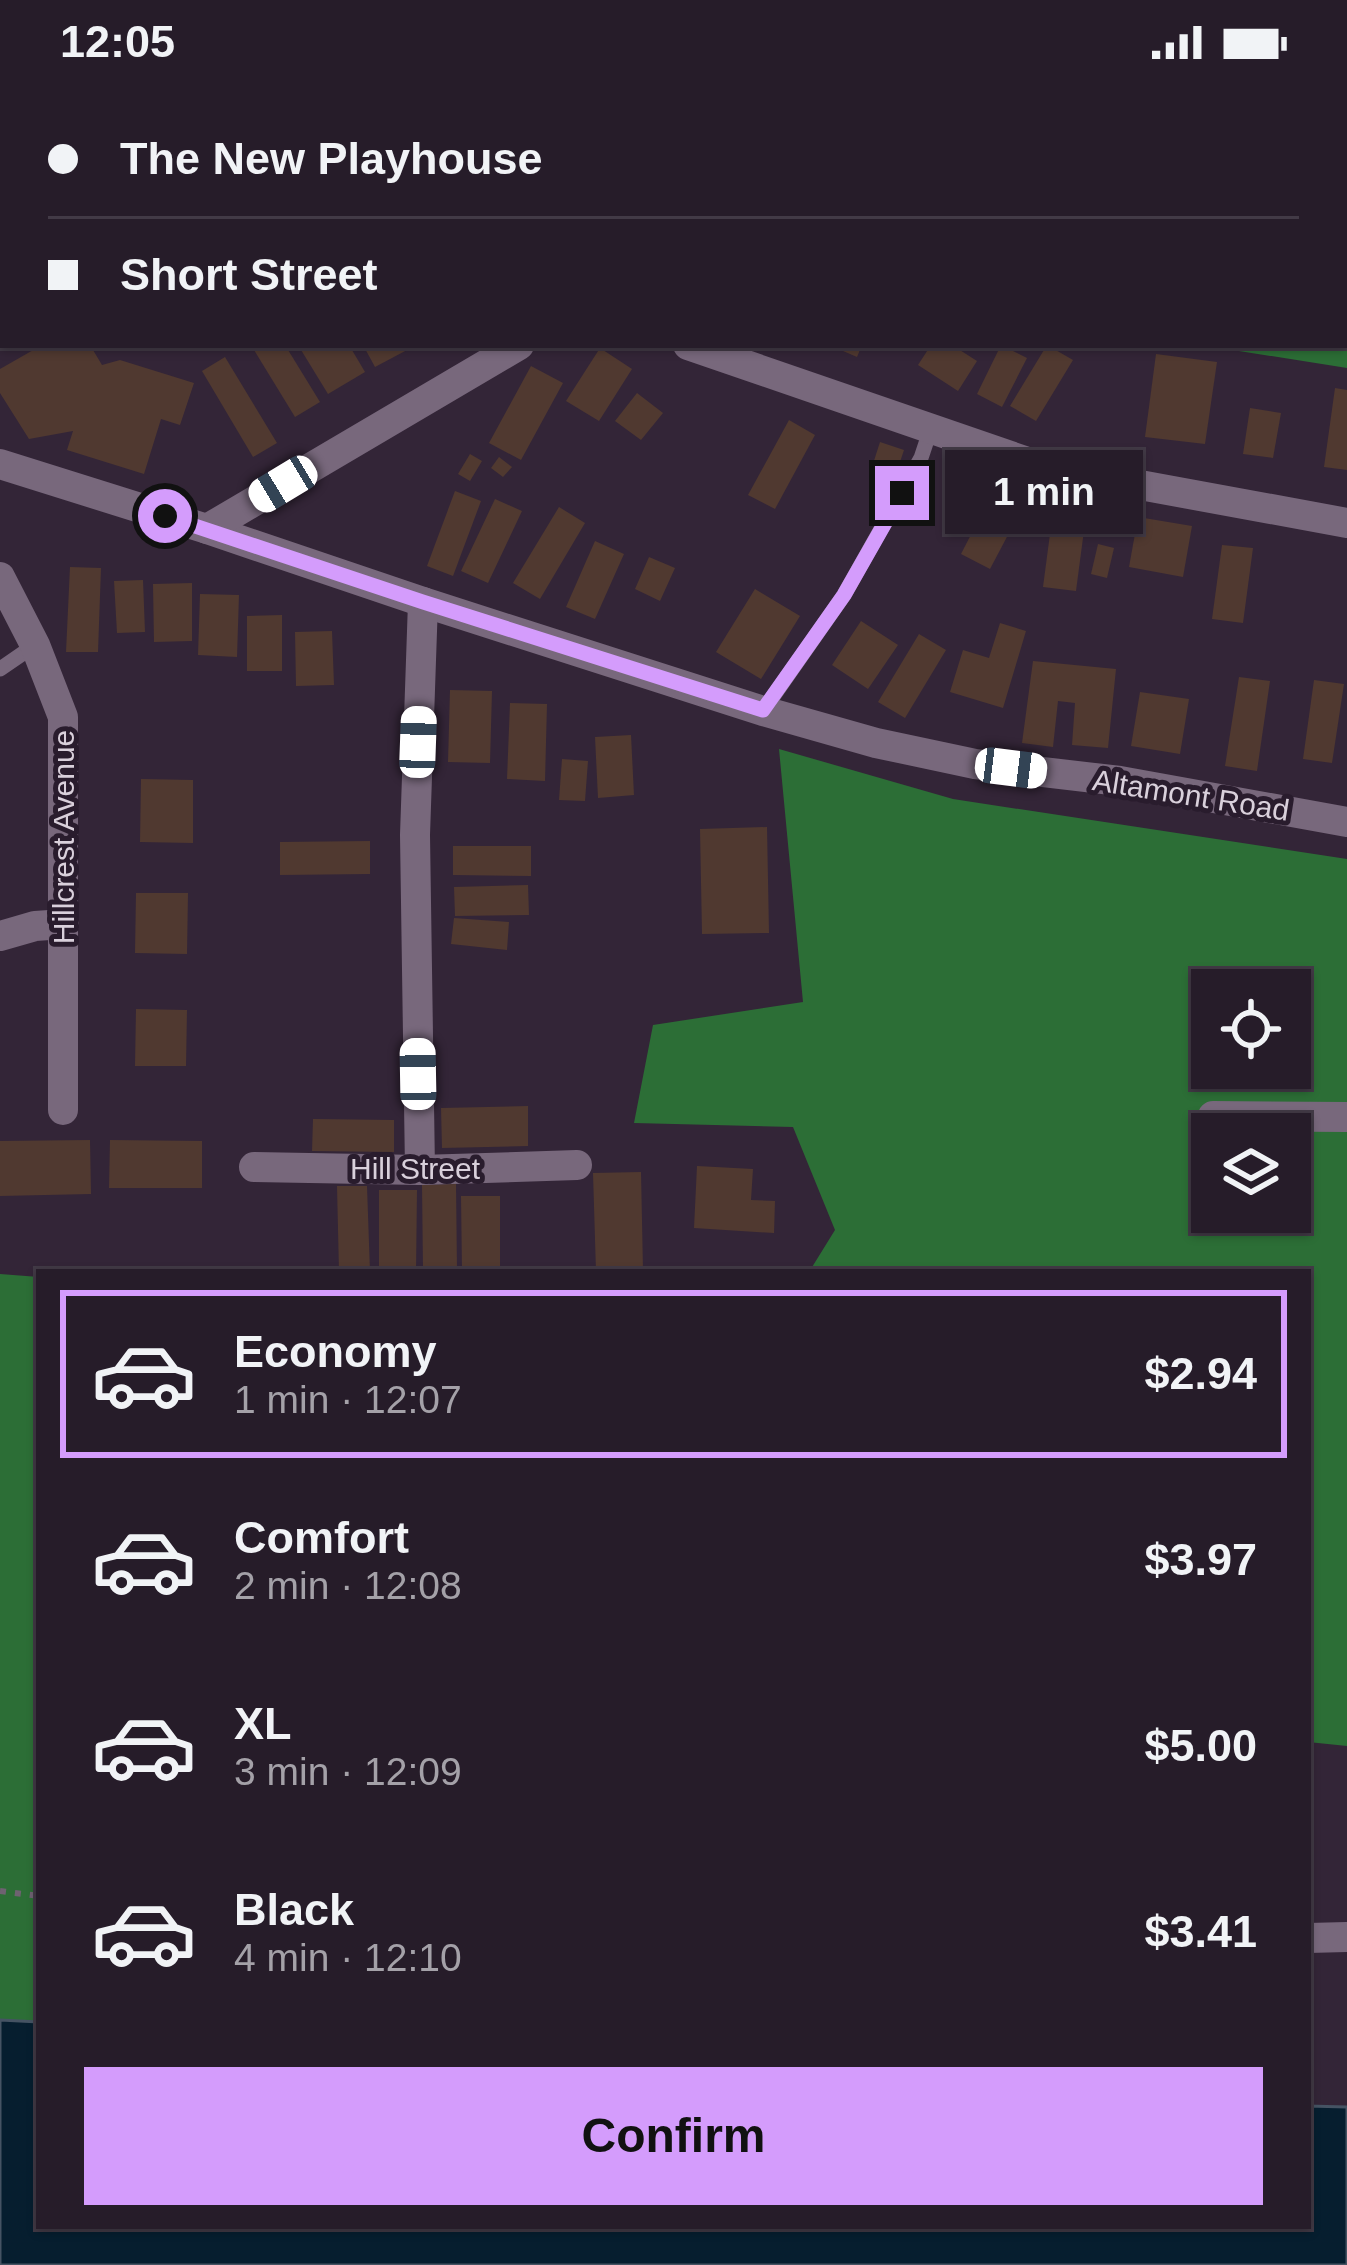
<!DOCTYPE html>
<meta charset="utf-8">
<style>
:root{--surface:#261c29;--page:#322935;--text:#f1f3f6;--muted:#a4a1a8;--line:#423a46;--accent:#d49cfc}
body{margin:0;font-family:Helvetica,sans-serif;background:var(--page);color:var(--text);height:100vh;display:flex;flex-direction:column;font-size:45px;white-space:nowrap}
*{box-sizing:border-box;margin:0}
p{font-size:39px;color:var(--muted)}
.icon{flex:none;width:66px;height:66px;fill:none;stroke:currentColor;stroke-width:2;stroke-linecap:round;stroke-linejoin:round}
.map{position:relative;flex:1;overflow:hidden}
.details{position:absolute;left:36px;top:1185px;width:1275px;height:960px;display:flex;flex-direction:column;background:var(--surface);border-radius:0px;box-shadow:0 3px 9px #0004,0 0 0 3px var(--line)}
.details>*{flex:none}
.hud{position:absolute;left:0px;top:0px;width:1347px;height:264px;box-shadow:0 3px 9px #0004,0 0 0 3px var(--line);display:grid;align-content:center;height:264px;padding:0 48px;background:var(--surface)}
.buttons{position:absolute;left:1191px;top:885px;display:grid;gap:24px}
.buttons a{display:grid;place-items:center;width:120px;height:120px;border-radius:0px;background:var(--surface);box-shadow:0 3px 9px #0004,0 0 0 3px var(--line);font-size:60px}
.end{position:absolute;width:54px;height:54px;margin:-27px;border:15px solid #d49cfc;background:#111;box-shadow:0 0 0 6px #111}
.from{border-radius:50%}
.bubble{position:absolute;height:84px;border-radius:0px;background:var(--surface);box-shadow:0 3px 9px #0004,0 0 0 3px var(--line);font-size:39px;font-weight:800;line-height:84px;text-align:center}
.car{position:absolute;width:36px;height:72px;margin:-36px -18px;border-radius:15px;box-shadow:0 0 9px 3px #0007;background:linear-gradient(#fff 24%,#345 0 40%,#fff 0 76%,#345 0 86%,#fff 0)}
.hud b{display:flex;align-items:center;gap:42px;height:114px;font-size:45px}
.hud b+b{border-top:3px solid var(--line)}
.hud i{width:30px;height:30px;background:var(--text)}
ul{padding:21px 0 0;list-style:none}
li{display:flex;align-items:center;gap:36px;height:168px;margin:0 24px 18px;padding:0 24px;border:6px solid transparent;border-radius:0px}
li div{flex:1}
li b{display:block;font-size:45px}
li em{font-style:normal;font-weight:800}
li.active{border-color:var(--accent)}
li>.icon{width:108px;height:108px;stroke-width:1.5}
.cta{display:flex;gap:24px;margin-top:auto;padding:24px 48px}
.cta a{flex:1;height:138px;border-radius:0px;background:var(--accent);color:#111;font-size:48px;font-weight:800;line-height:138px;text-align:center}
.status{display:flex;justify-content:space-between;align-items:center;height:84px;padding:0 60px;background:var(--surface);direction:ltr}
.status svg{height:33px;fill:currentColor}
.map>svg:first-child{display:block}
</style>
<div class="status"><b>12:05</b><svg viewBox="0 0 49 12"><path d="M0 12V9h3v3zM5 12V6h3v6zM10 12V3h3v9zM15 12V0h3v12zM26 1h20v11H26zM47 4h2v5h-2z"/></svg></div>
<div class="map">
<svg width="1347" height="2181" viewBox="0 0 1347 2181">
<rect width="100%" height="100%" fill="#332537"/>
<g fill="#2c6e36" fill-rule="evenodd">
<path d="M366,0H585L582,3H369Z"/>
<path d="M1170,0H1347V284L1201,261H1344V3H1172Z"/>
<path d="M779,665L953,715L1347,775V1662L1308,1658V1188H809L835,1146L793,1043L634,1039L653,941L803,918ZM1212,906H1290V984H1212ZM1212,1050H1290V1128H1212Z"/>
<path d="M0,1190L39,1193V1938L0,1936Z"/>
</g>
<path fill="#061e2f" stroke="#455363" stroke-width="3" d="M0,1936L39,1938V2142H1308V2022L1347,2023V2181H0Z"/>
<g fill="#503930">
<path d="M42,261H90L102,281L120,276L194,299L180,341L161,335L144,390L67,366L73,347L29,355L0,309V285Z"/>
<path d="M251,261H285L320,318L295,333Z"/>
<path d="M298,261H349L365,288L328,310Z"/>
<path d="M363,261H404L407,266L375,283Z"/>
<path d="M829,261H862L857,273Z"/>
<path d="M931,261H952L977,277L958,307L918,281Z"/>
<path d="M1001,261L1027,274L1002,323L977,310Z"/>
<path d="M1047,261L1073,276L1036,337L1010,322Z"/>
<path d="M600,264L632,285L599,337L566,317Z"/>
<path d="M1156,270L1217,278L1205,360L1145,353Z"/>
<path d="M225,273L277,359L253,373L202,287Z"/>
<path d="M531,282L563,299L521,376L489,359Z"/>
<path d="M1335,304L1347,306V386L1324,383Z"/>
<path d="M637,309L663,329L641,356L615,337Z"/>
<path d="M1250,324L1281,329L1273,374L1243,370Z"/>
<path d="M789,336L815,351L775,425L748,411Z"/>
<path d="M880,358L904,366L895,393L871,386Z"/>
<path d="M470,370L482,377L470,397L458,390Z"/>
<path d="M499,373L512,383L503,393L491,384Z"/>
<path d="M996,402L1026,417L990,485L961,470Z"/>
<path d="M455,407L481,417L453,492L427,482Z"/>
<path d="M1055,412L1088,416L1076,507L1043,503Z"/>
<path d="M495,415L522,427L488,499L461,487Z"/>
<path d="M559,423L585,439L540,515L513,499Z"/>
<path d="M1138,433L1192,442L1183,493L1129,483Z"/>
<path d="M595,457L624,470L595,535L566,523Z"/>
<path d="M1098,460L1114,464L1107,494L1091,490Z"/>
<path d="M1222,461L1253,464L1243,539L1212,535Z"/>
<path d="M649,473L675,484L660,517L635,505Z"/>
<path d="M70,483L101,484L98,568H66Z"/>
<path d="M143,496L145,548L117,549L114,497Z"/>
<path d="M192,499V557L154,558L153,500Z"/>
<path d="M755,505L800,532L761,595L716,568Z"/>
<path d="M200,510L239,511L237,573L198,571Z"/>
<path d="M282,531V587H247V532Z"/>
<path d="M861,537L898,561L868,605L832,581Z"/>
<path d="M1000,539L1026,547L1003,624L950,608L963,566L989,574Z"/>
<path d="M332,547L334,601L296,602L295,548Z"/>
<path d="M919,550L946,566L905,634L878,618Z"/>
<path d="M1033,577L1116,585L1108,664L1072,661L1075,619L1058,617L1053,663L1022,659Z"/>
<path d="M1239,593L1270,597L1257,687L1225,682Z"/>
<path d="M1314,596L1344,600L1332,679L1303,675Z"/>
<path d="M450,606L492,607L490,679L448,678Z"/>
<path d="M1140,608L1189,615L1180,670L1131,662Z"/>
<path d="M510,619L547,620L545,697L507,695Z"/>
<path d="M631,651L634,711L598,714L595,653Z"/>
<path d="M562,675L588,677L585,717L559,716Z"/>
<path d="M141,695L193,696V759L140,758Z"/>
<path d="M767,743L769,849L702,850L700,745Z"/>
<path d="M370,757V790L280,791V758Z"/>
<path d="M453,762H531V792L453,791Z"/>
<path d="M528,801L529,831L455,832L454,803Z"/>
<path d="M136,809H188L187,870L135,869Z"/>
<path d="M454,834L509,838L507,866L451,860Z"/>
<path d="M136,925L187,926L186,982H135Z"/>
<path d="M528,1022V1062L442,1064L441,1024Z"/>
<path d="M313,1035L394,1036V1068L312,1067Z"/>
<path d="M90,1056L91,1110L0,1112V1057Z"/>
<path d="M110,1056L202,1057V1104H109Z"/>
<path d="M697,1082L753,1085L751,1116L775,1117L774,1149L694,1144Z"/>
<path d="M641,1088L643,1186L596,1188L593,1089Z"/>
<path d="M456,1100L457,1186H423L422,1101Z"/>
<path d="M337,1102H367L370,1188H339Z"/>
<path d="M379,1106H417L416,1188H379Z"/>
<path d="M461,1112H500V1188H462Z"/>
<rect x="1308" y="1692" width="5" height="66"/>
</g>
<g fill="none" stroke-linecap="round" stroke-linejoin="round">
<path stroke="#6e6271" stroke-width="6" stroke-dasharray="6 9" stroke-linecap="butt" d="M0,1807L39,1812"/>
<g stroke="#78687c" stroke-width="15">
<path d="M0,106L3,104"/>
<path d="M0,161L3,159"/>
<path d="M0,585L35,561"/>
<path d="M763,627L844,511L921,374L931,344"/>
</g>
<g stroke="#78687c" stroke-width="30">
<path d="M964,3L969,0"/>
<path d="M688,261L1042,383L1347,439"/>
<path d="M0,380L207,445L423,518L763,627L876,659L975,680L1120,697L1347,738"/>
<path d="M207,445L519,261"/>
<path d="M0,493L35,561L63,633V1026"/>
<path d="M0,852L35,842L64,840"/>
<path d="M1213,1032L1347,1033"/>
<path d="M254,1083L420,1086L577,1081"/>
<path d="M420,1086L415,751L423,518"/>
<path d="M1308,1854L1347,1853"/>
</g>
</g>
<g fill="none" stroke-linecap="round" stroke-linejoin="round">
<path stroke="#d49cfc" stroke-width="15" d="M165,432L423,518L763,626L844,511L902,409"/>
</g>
<g text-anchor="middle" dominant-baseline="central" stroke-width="10" stroke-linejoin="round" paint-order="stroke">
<g font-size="30" fill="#d9d0db" stroke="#291c2d">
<text transform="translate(1191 711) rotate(9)">Altamont Road</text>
<text transform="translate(63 753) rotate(-90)">Hillcrest Avenue</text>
<text x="415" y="1084">Hill Street</text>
</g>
</g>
</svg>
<div class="buttons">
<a><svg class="icon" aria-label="locate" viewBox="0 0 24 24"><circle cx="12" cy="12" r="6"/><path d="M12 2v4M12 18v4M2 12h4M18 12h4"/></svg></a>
<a><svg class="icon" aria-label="layers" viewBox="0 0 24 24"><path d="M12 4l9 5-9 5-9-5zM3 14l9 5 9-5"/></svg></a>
</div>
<i class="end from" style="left:165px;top:432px"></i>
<i class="end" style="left:902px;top:409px"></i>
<div class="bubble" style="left:945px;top:366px;width:198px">1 min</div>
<i class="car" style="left:283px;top:400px;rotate:239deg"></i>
<i class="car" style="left:418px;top:658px;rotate:2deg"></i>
<i class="car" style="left:1011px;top:684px;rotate:97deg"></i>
<i class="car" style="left:418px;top:990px;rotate:359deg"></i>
<div class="hud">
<b><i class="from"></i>The New Playhouse</b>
<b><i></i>Short Street</b>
</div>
<section class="details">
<ul>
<li class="active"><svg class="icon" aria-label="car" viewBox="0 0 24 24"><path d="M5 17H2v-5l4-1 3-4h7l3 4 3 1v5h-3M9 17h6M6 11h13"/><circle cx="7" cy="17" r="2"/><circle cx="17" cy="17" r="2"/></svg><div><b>Economy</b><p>1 min · 12:07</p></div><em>$2.94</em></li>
<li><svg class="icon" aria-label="car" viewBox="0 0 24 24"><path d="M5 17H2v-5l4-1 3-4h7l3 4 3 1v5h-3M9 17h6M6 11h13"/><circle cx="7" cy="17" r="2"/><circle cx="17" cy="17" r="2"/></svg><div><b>Comfort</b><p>2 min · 12:08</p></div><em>$3.97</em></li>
<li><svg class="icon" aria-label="car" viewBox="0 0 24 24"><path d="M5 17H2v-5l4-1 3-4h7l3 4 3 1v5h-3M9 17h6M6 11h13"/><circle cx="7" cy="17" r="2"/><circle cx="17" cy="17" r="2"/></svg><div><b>XL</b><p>3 min · 12:09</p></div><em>$5.00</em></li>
<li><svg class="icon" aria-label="car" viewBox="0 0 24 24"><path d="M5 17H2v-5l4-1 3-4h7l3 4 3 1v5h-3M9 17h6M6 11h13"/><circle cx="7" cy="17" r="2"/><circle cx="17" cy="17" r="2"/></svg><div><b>Black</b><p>4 min · 12:10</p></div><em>$3.41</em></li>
</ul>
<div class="cta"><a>Confirm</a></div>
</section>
</div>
